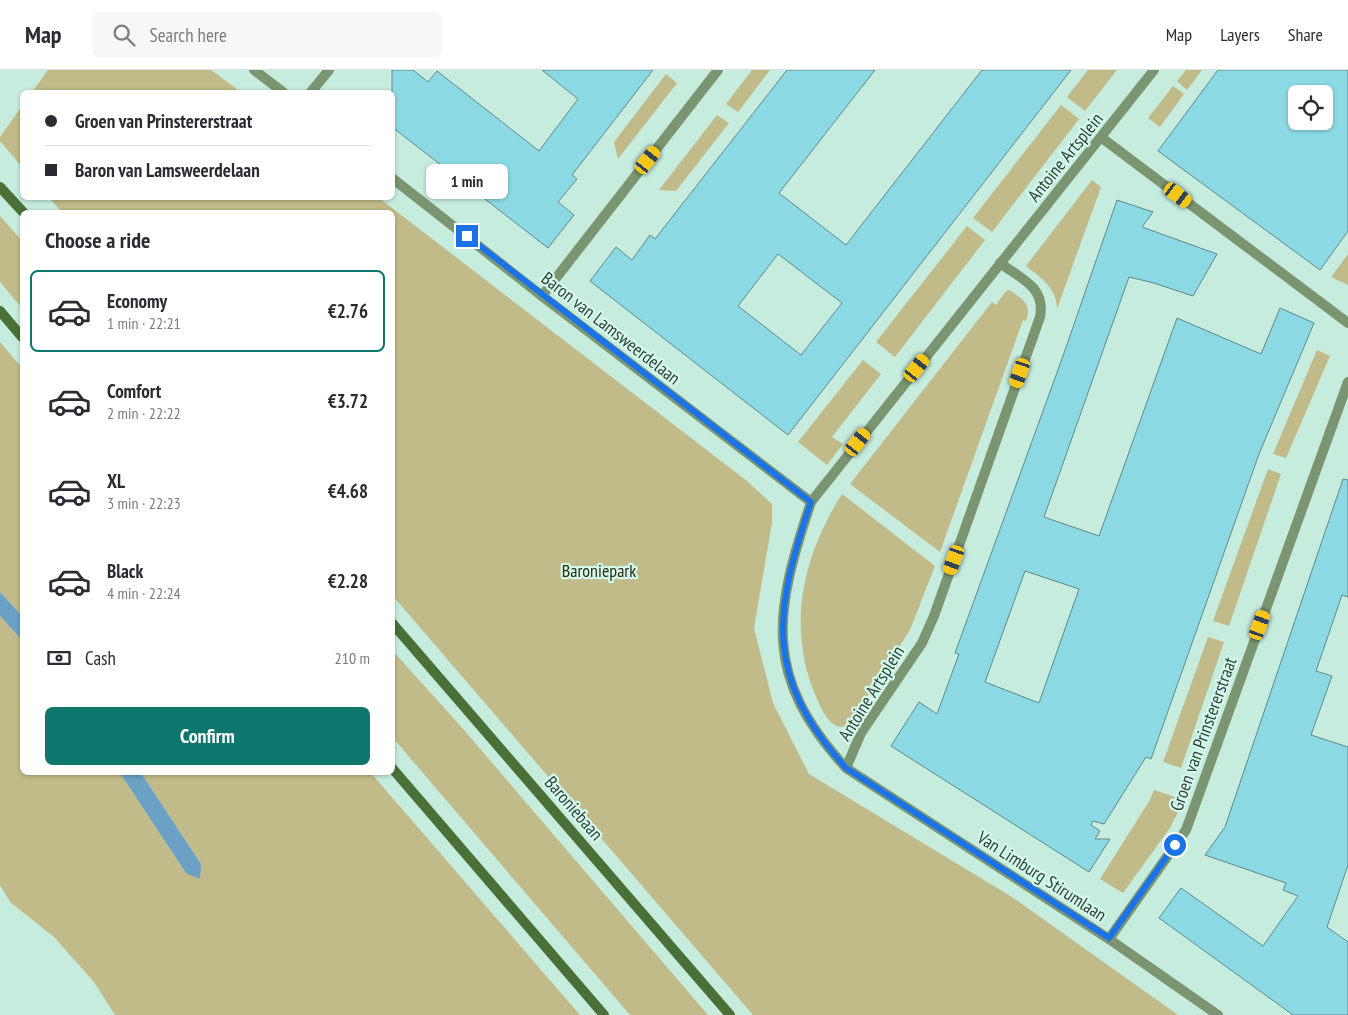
<!DOCTYPE html>
<meta charset="utf-8">
<style>
:root{--surface:#fff;--page:#f7f7f7;--text:#2b2b33;--muted:#7c7c81;--line:#e1e1e2;--accent:#0f766e}
body{margin:0;font-family:"PT Sans Narrow",sans-serif;background:var(--page);color:var(--text);height:100vh;display:flex;flex-direction:column;font-size:19px;white-space:nowrap}
*{box-sizing:border-box;margin:0}
p{font-size:16px;color:var(--muted)}
.icon{flex:none;width:28px;height:28px;fill:none;stroke:currentColor;stroke-width:2;stroke-linecap:round;stroke-linejoin:round}
.map{position:relative;flex:1;overflow:hidden}
.sheet{position:absolute;left:20px;top:140px;width:375px;height:565px;display:flex;flex-direction:column;background:var(--surface);border-radius:8px;box-shadow:0 1px 4px #0004}
.sheet>*{flex:none}
.guide{position:absolute;left:20px;top:20px;width:375px;height:110px;border-radius:8px;box-shadow:0 1px 4px #0004;display:grid;align-content:center;height:110px;padding:0 25px;background:var(--surface)}
.tools{position:absolute;left:1288px;top:15px;display:grid;gap:10px}
.tools a{display:grid;place-items:center;width:45px;height:45px;border-radius:8px;background:var(--surface);box-shadow:0 1px 4px #0004;font-size:25px}
.end{position:absolute;width:22px;height:22px;margin:-11px;border:6px solid #1a73e8;background:#fff;box-shadow:0 0 0 2px #fff}
.from{border-radius:50%}
.bubble{position:absolute;height:35px;border-radius:8px;background:var(--surface);box-shadow:0 1px 4px #0004;font-size:16px;font-weight:700;line-height:35px;text-align:center}
.car{position:absolute;width:15px;height:30px;margin:-15px -8px;border-radius:6px;box-shadow:0 0 4px 1px #0007;background:linear-gradient(#f5c518 24%,#345 0 40%,#f5c518 0 76%,#345 0 86%,#f5c518 0)}
.guide b{display:flex;align-items:center;gap:18px;height:48px;font-size:19px}
.guide b+b{border-top:1px solid var(--line)}
.guide i{width:12px;height:12px;background:var(--text)}
ul{padding:0;list-style:none}
li{display:flex;align-items:center;gap:15px;height:82px;margin:0 10px 8px;padding:0 15px;border:2px solid transparent;border-radius:8px}
li div{flex:1}
li b{display:block;font-size:19px}
li em{font-style:normal;font-weight:700}
li.selected{border-color:var(--accent)}
li>.icon{width:45px;height:45px;stroke-width:1.5}
h2{padding:0 25px;font-size:22px;line-height:60px}
.pay{display:flex;align-items:center;gap:12px;height:55px;padding:0 25px;font-size:19px}
.pay p{margin-inline-start:auto}
.button{display:flex;gap:10px;margin-top:auto;padding:10px 25px}
.button a{flex:1;height:58px;border-radius:8px;background:var(--accent);color:#fff;font-size:20px;font-weight:700;line-height:58px;text-align:center}
header{display:flex;align-items:center;gap:30px;box-sizing:border-box;height:70px;padding:0 25px;background:var(--surface);border-bottom:1px solid var(--line)}
header strong{font-size:24px}
nav{display:flex;gap:28px;margin-inline-start:auto;font-size:18px}
.search{width:350px;height:45px;background:var(--page);display:flex;align-items:center;gap:12px;box-sizing:border-box;padding:0 18px;border-radius:8px;color:var(--muted);font-size:19px}
.map>svg:first-child{display:block}
</style>
<header>
<strong>Map</strong>
<div class="search"><svg class="icon" aria-label="search" viewBox="0 0 24 24"><circle cx="10" cy="10" r="6"/><path d="M15 15l6 6"/></svg>Search here</div>
<nav><a>Map</a><a>Layers</a><a>Share</a></nav>
</header>
<div class="map">
<svg width="1348" height="945" viewBox="0 0 1348 945">
<rect width="100%" height="100%" fill="#c6ecdd"/>
<g fill="#c1bb89">
<path d="M48,0H211L241,22H32Z"/>
<path d="M752,0H770L738,42L726,34Z"/>
<path d="M1088,0H1117L1085,41L1067,27Z"/>
<path d="M1186,0H1202L1187,20L1177,11Z"/>
<path d="M666,4L677,13L618,89L614,72Z"/>
<path d="M1173,16L1184,24L1160,57L1148,48Z"/>
<path d="M1061,35L1079,49L992,162L973,148Z"/>
<path d="M22,36V97L0,71V67Z"/>
<path d="M717,45L729,53L676,121L659,120Z"/>
<path d="M1092,110L1101,117L1057,239C1057,218 1040,207 1026,196Z"/>
<path d="M49,128H379L747,411L772,434V453L754,558L773,633L809,704L1012,827L1178,945H753L393,526L392,142H62Z"/>
<path d="M0,146L22,171V238L0,212Z"/>
<path d="M967,156L985,170L895,287L876,272Z"/>
<path d="M1348,184V215L1331,207Z"/>
<path d="M1010,220C1021,229 1033,233 1026,251L1023,250L940,482L850,414L992,232L996,235L1006,221Z"/>
<path d="M0,272L22,298V546L0,522Z"/>
<path d="M1317,280L1330,286L1286,388L1273,384Z"/>
<path d="M863,290L881,304L832,367L843,374L827,395L798,372Z"/>
<path d="M1268,399L1281,404L1229,556L1213,551Z"/>
<path d="M842,424L935,496L910,560L850,654L841,657C828,655 822,640 817,629C786,559 802,487 842,424Z"/>
<path d="M0,546L22,570V702L120,703L186,803L201,794L141,703H371L580,945H115L94,912L54,867L10,832L0,815Z"/>
<path d="M1208,567L1224,572L1181,698L1163,692Z"/>
<path d="M393,581L464,660L708,945H630L393,668Z"/>
<path d="M1154,720L1184,730L1170,758L1123,823L1100,809L1150,730Z"/>
</g>
<g fill="#6aa1c4">
<path d="M0,522L22,546V570L0,546Z"/>
<path d="M120,703H141L201,794L200,809L186,803Z"/>
</g>
<g fill="#8bdae3" stroke="#60888c" fill-rule="evenodd">
<path d="M392,0H413L428,12L437,1L539,81L578,29L542,0H653L572,105L577,109L558,132L574,145L548,178L392,57Z"/>
<path d="M787,0H875L779,123L846,175L982,0H1071L788,365L590,211L616,177L632,190L650,165L655,169ZM778,184L842,233L801,285L738,236Z"/>
<path d="M1218,0H1348V161L1320,200L1158,81ZM1296,24H1324V51H1296Z"/>
<path d="M1117,130L1153,142L1142,157L1217,184L1193,226L1154,213L1129,207L1044,447L1099,466L1177,248L1261,284L1280,238L1314,253L1259,384L1151,689L1146,687L1104,754L1093,751L1091,755L1100,761L1095,769H1110L1089,802L891,676L919,632L937,644L959,584L955,583L1063,286ZM1025,501L1079,519L1039,633L985,612Z"/>
<path d="M1343,409L1348,410V527L1342,525L1316,601L1332,606L1311,665L1348,677V795L1327,857L1348,872V945H1293L1159,848L1181,818L1263,876L1298,826L1283,820L1286,813L1205,785L1225,757Z"/>
</g>
<g fill="none" stroke-linecap="round" stroke-linejoin="round">
<g stroke="#7b9570" stroke-width="10">
<path d="M254,0L283,22"/>
<path d="M1154,0L811,432C774,543 762,606 846,698L1109,869L1218,945"/>
<path d="M311,22L329,0"/>
<path d="M1102,68L1348,253"/>
<path d="M392,108L542,226L811,432"/>
<path d="M542,226L718,0"/>
<path d="M846,698L861,663L922,573L934,546L1040,247C1046,217 1021,209 1000,193"/>
<path d="M1109,869L1186,760L1348,312"/>
</g>
<g stroke="#4a7038" stroke-width="10">
<path d="M0,117L23,142"/>
<path d="M0,241L22,267"/>
<path d="M392,553L730,945"/>
<path d="M392,698L604,945"/>
</g>
</g>
<g fill="none" stroke-linecap="round" stroke-linejoin="round">
<path stroke="#1a73e8" stroke-width="6" d="M467,166L811,432C774,542 763,606 846,698L1109,868L1175,775"/>
</g>
<g text-anchor="middle" dominant-baseline="central" stroke-width="4.5" stroke-linejoin="round" paint-order="stroke">
<g font-size="18" fill="#31403b" stroke="#d3f9eb">
<text transform="translate(1065 87) rotate(-51)">Antoine Artsplein</text>
<text transform="translate(611 258) rotate(38)">Baron van Lamsweerdelaan</text>
<text transform="translate(871 623) rotate(-58)">Antoine Artsplein</text>
<text transform="translate(1203 664) rotate(-70)">Groen van Prinstererstraat</text>
<text transform="translate(574 738) rotate(49)">Baroniebaan</text>
<text transform="translate(1042 806) rotate(33)">Van Limburg Stirumlaan</text>
</g>
<g font-size="18" fill="#2d2a0f" stroke="#d3f9eb">
<text x="599" y="500">Baroniepark</text>
</g>
</g>
</svg>
<div class="tools">
<a><svg class="icon" aria-label="locate" viewBox="0 0 24 24"><circle cx="12" cy="12" r="6"/><path d="M12 2v4M12 18v4M2 12h4M18 12h4"/></svg></a>
</div>
<i class="end from" style="left:1175px;top:775px"></i>
<i class="end" style="left:467px;top:166px"></i>
<div class="bubble" style="left:426px;top:94px;width:82px">1 min</div>
<i class="car" style="left:648px;top:90px;rotate:38deg"></i>
<i class="car" style="left:1178px;top:125px;rotate:127deg"></i>
<i class="car" style="left:917px;top:298px;rotate:38deg"></i>
<i class="car" style="left:1020px;top:303px;rotate:199deg"></i>
<i class="car" style="left:858px;top:372px;rotate:38deg"></i>
<i class="car" style="left:954px;top:490px;rotate:200deg"></i>
<i class="car" style="left:1260px;top:555px;rotate:20deg"></i>
<div class="guide">
<b><i class="from"></i>Groen van Prinstererstraat</b>
<b><i></i>Baron van Lamsweerdelaan</b>
</div>
<section class="sheet">
<h2>Choose a ride</h2>
<ul>
<li class="selected"><svg class="icon" aria-label="car" viewBox="0 0 24 24"><path d="M5 17H2v-5l4-1 3-4h7l3 4 3 1v5h-3M9 17h6M6 11h13"/><circle cx="7" cy="17" r="2"/><circle cx="17" cy="17" r="2"/></svg><div><b>Economy</b><p>1 min · 22:21</p></div><em>€2.76</em></li>
<li><svg class="icon" aria-label="car" viewBox="0 0 24 24"><path d="M5 17H2v-5l4-1 3-4h7l3 4 3 1v5h-3M9 17h6M6 11h13"/><circle cx="7" cy="17" r="2"/><circle cx="17" cy="17" r="2"/></svg><div><b>Comfort</b><p>2 min · 22:22</p></div><em>€3.72</em></li>
<li><svg class="icon" aria-label="car" viewBox="0 0 24 24"><path d="M5 17H2v-5l4-1 3-4h7l3 4 3 1v5h-3M9 17h6M6 11h13"/><circle cx="7" cy="17" r="2"/><circle cx="17" cy="17" r="2"/></svg><div><b>XL</b><p>3 min · 22:23</p></div><em>€4.68</em></li>
<li><svg class="icon" aria-label="car" viewBox="0 0 24 24"><path d="M5 17H2v-5l4-1 3-4h7l3 4 3 1v5h-3M9 17h6M6 11h13"/><circle cx="7" cy="17" r="2"/><circle cx="17" cy="17" r="2"/></svg><div><b>Black</b><p>4 min · 22:24</p></div><em>€2.28</em></li>
</ul>
<div class="pay"><svg class="icon" aria-label="cash" viewBox="0 0 24 24"><path d="M3 7h18v10H3z"/><circle cx="12" cy="12" r="2"/></svg>Cash<p>210 m</p></div>
<div class="button"><a>Confirm</a></div>
</section>
</div>
